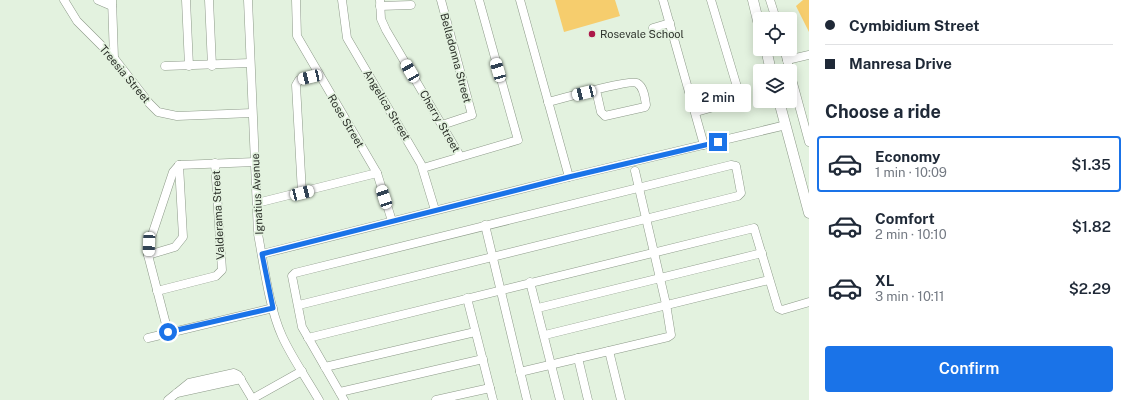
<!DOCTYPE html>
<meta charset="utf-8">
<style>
:root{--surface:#fff;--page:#f2f2f3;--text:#1f2937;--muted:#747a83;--line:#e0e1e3;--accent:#1a73e8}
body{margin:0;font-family:"Public Sans",sans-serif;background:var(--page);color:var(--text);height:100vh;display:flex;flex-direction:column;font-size:15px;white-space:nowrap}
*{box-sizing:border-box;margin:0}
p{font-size:13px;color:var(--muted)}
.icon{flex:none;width:22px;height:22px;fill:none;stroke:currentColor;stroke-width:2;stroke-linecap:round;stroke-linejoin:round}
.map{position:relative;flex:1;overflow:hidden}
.details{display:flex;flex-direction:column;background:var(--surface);width:320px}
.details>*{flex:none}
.banner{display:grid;align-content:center;height:88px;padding:0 16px;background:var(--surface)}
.buttons{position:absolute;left:753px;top:12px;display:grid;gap:8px}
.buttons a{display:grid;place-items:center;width:44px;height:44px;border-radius:4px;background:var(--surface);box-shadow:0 2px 10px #0003;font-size:20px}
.end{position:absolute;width:18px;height:18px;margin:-9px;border:5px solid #1a73e8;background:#fff;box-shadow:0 0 0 2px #fff}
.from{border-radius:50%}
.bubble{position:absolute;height:28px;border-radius:4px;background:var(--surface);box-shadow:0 2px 10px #0003;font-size:13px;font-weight:600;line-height:28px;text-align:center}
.car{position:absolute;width:12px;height:24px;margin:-12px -6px;border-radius:5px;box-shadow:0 0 3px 1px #0007;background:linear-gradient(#fff 24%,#345 0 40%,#fff 0 76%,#345 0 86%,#fff 0)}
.banner b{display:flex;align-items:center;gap:14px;height:38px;font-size:15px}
.banner b+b{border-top:1px solid var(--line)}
.banner i{width:10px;height:10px;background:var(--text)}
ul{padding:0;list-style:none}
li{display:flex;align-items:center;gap:12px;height:56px;margin:0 8px 6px;padding:0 8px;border:2px solid transparent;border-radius:4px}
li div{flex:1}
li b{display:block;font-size:15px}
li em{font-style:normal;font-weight:600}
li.current{border-color:var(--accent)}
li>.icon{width:36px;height:36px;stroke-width:1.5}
h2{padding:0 16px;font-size:18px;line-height:48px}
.cta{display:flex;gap:8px;margin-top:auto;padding:8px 16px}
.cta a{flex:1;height:46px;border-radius:4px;background:var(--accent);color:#fff;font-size:16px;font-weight:600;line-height:46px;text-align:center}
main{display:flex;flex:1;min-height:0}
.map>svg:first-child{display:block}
</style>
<main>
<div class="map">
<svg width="809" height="400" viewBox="0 0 809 400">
<rect width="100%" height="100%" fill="#e3f2df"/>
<g fill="#f6cd6d">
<path d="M555,0H615L620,16L564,32Z"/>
<path d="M803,0H809V32L796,6Z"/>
</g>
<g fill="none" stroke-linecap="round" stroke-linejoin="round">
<g stroke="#8d9a89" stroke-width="9">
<g id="minor">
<path d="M64,0L77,21L114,58L149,103L158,112L177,116L252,113"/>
<path d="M98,0L112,6"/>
<path d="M112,0L114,58"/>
<path d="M186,0L189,66"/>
<path d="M209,0L212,66"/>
<path d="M248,0L258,234C264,266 269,307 282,336C292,358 307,379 319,400"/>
<path d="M296,0L297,36L377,173L392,221"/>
<path d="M342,0L347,38L421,164L435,210"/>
<path d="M380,0L381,19L386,30L460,156"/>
<path d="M441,0L472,115L442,125"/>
<path d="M520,0L569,177"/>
<path d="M663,0L704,145"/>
<path d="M770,0L776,19"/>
<path d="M380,6L411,5"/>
<path d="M653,28L670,23"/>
<path d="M784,49L790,71"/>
<path d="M787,60L809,55"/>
<path d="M165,66L250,63"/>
<path d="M790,72L809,142"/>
<path d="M548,102C560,99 630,79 637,83C644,87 645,98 646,105L645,107L605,116L601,112L596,90"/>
<path d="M696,112L732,102L735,99L738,90L711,0"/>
<path d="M179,165L255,162"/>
<path d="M423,168L518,140L479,0"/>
<path d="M302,193L296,85L299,80L319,75"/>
<path d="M257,203L377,173"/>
<path d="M485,225L527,400"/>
<path d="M262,254L569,177L786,125"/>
<path d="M148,255L175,247L183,237L179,165"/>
<path d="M530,282L560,400"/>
<path d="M157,291L216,276L222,270L215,163"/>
<path d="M467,298L493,400"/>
<path d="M299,305L738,196L741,193L736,166L731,165L295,273L292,276L302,327L344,400"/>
<path d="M538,308L762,253"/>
<path d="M168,332L148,255L149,244L173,172L179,165"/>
<path d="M545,335L769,280"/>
<path d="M148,338L273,308"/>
<path d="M308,338L754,228L778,308L782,310L809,302"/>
<path d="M609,351L621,400"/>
<path d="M578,358L588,400"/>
<path d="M325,367L475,332"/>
<path d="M520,372L668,337L671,335L666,304L635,171"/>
<path d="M340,392L483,359"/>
<path d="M177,393L241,379"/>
<path d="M252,399L302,371"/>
<path d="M168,400L189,383L234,373L238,375L253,400"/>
<path d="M436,400L490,388"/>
</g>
</g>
<g stroke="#8d9a89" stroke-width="11">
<g id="major">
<path d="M753,0L760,29"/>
<path d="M766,49L771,71"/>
<path d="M779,101L809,213"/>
</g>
</g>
<use href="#minor" stroke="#fff" stroke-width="8"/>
<use href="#major" stroke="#fff" stroke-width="10"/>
</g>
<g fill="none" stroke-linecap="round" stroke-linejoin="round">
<path stroke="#1a73e8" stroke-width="5" d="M168,332L273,308L262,254L569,177L718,142"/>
</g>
<circle fill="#ac1849" stroke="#e3f2df" stroke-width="1.5" cx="592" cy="34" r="4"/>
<g text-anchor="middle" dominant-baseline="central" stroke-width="3.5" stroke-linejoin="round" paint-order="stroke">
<g font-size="11" fill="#2c312a" stroke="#e3f2df" text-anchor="start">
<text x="600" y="34">Rosevale School</text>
</g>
<g font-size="11" fill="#2c312a" stroke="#e3f2df">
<text transform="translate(456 58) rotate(75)">Belladonna Street</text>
<text transform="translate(125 74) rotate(50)">Treesia Street</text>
<text transform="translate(387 105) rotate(59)">Angelica Street</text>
<text transform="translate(346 121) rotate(59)">Rose Street</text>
<text transform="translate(440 121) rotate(60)">Cherry Street</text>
<text transform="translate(257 194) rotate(-93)">Ignatius Avenue</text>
<text transform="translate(218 215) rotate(-93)">Valderama Street</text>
</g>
</g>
</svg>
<div class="buttons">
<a><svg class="icon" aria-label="locate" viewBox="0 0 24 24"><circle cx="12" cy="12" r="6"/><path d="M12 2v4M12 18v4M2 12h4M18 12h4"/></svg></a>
<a><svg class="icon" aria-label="layers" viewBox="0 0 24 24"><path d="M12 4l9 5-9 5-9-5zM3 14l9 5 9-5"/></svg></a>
</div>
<i class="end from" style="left:168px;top:332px"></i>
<i class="end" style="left:718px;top:142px"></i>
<div class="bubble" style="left:685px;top:84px;width:66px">2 min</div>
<i class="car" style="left:498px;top:70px;rotate:344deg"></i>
<i class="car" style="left:410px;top:71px;rotate:330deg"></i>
<i class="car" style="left:310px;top:77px;rotate:257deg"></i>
<i class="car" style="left:584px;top:93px;rotate:256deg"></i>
<i class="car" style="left:302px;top:193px;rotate:76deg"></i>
<i class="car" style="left:384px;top:197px;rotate:342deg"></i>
<i class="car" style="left:149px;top:244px;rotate:182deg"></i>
</div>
<section class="details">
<div class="banner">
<b><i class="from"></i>Cymbidium Street</b>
<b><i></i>Manresa Drive</b>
</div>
<h2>Choose a ride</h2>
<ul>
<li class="current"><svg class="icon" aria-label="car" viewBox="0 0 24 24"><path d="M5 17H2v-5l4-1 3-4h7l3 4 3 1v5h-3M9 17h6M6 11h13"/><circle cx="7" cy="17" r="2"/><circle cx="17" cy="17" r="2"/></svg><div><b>Economy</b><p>1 min · 10:09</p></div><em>$1.35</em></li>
<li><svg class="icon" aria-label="car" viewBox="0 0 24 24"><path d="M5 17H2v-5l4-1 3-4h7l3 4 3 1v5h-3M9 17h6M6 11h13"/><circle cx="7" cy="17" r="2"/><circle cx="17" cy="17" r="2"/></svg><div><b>Comfort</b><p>2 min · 10:10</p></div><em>$1.82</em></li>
<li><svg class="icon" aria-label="car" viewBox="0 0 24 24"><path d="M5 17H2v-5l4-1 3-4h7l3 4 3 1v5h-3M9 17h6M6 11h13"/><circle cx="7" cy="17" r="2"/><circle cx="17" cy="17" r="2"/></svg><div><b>XL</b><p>3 min · 10:11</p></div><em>$2.29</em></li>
</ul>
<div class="cta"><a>Confirm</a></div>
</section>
</main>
